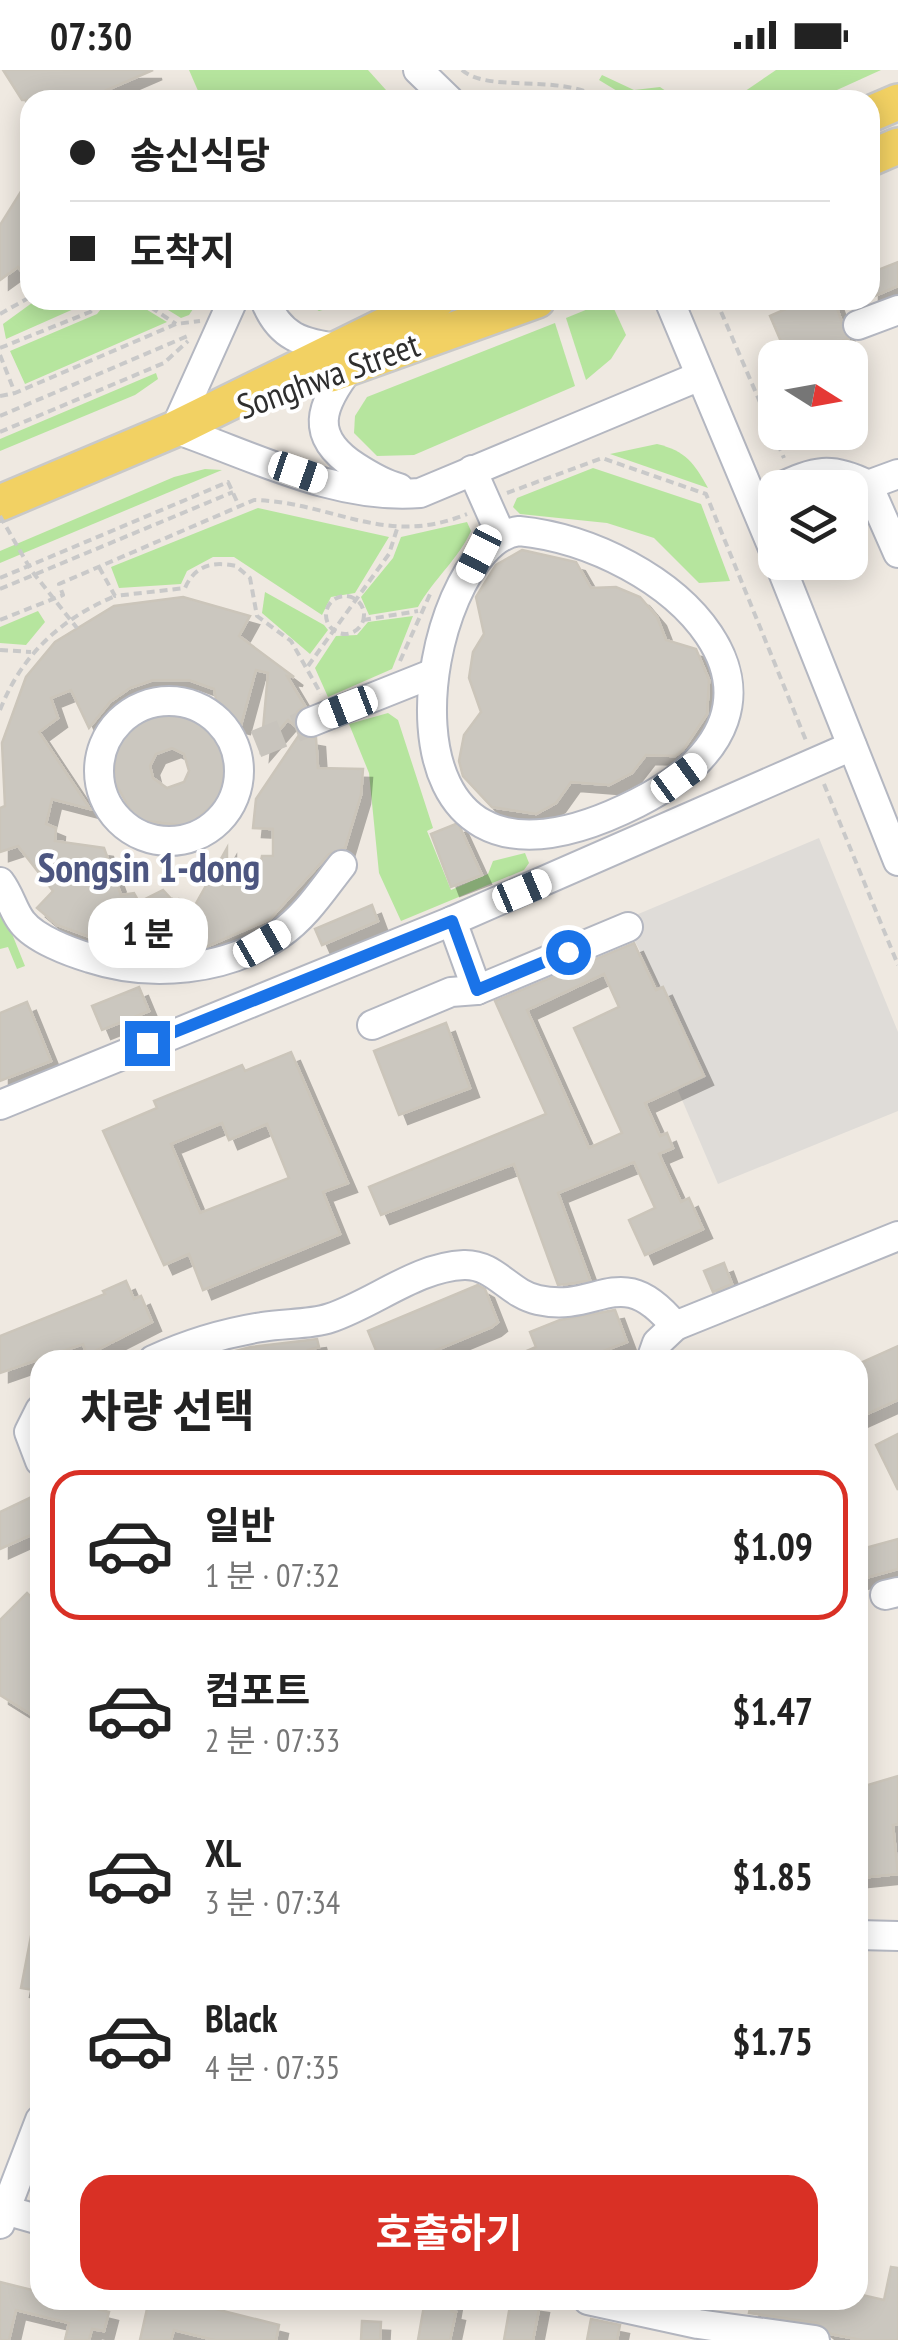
<!DOCTYPE html>
<html lang="ko">
<meta charset="utf-8">
<style>
:root{--surface:#fff;--page:#f2f2f2;--text:#222;--muted:#767676;--line:#e0e0e0;--accent:#d93025}
body{margin:0;font-family:"PT Sans Narrow","Noto Sans KR",sans-serif;background:var(--page);color:var(--text);height:100vh;display:flex;flex-direction:column;font-size:38px;white-space:nowrap}
*{box-sizing:border-box;margin:0}
p{font-size:32px;color:var(--muted)}
.icon{flex:none;width:55px;height:55px;fill:none;stroke:currentColor;stroke-width:2;stroke-linecap:round;stroke-linejoin:round}
.map{position:relative;flex:1;overflow:hidden}
.drawer{position:absolute;left:30px;top:1280px;width:838px;height:960px;display:flex;flex-direction:column;background:var(--surface);border-radius:30px;box-shadow:0 5px 25px #0003}
.drawer>*{flex:none}
.hud{position:absolute;left:20px;top:20px;width:860px;height:220px;border-radius:30px;box-shadow:0 5px 25px #0003;display:grid;align-content:center;height:220px;padding:0 50px;background:var(--surface)}
.needle{width:65px;rotate:101deg}
.fabs{position:absolute;left:758px;top:270px;display:grid;gap:20px}
.fabs a{display:grid;place-items:center;width:110px;height:110px;border-radius:20px;background:var(--surface);box-shadow:0 5px 25px #0003;font-size:50px}
.end{position:absolute;width:45px;height:45px;margin:-22px;border:12px solid #1a73e8;background:#fff;box-shadow:0 0 0 5px #fff}
.from{border-radius:50%}
.bubble{position:absolute;height:70px;border-radius:30px;background:var(--surface);box-shadow:0 5px 25px #0003;font-size:32px;font-weight:700;line-height:70px;text-align:center}
.car{position:absolute;width:30px;height:60px;margin:-30px -15px;border-radius:12px;box-shadow:0 0 8px 2px #0007;background:linear-gradient(#fff 24%,#345 0 40%,#fff 0 76%,#345 0 86%,#fff 0)}
.hud b{display:flex;align-items:center;gap:35px;height:95px;font-size:38px}
.hud b+b{border-top:2px solid var(--line)}
.hud i{width:25px;height:25px;background:var(--text)}
ul{padding:0;list-style:none}
li{display:flex;align-items:center;gap:30px;height:150px;margin:0 20px 15px;padding:0 30px;border:5px solid transparent;border-radius:30px}
li div{flex:1}
li b{display:block;font-size:38px}
li em{font-style:normal;font-weight:700}
li.current{border-color:var(--accent)}
li>.icon{width:90px;height:90px;stroke-width:1.5}
h2{padding:0 50px;font-size:45px;line-height:120px}
.action{display:flex;gap:20px;margin-top:auto;padding:20px 50px}
.action a{flex:1;height:115px;border-radius:30px;background:var(--accent);color:#fff;font-size:40px;font-weight:700;line-height:115px;text-align:center}
.status{display:flex;justify-content:space-between;align-items:center;height:70px;padding:0 50px;background:var(--surface);direction:ltr}
.status svg{height:28px;fill:currentColor}
.map>svg:first-child{display:block}
</style>
<div class="status"><b>07:30</b><svg viewBox="0 0 49 12"><path d="M0 12V9h3v3zM5 12V6h3v6zM10 12V3h3v9zM15 12V0h3v12zM26 1h20v11H26zM47 4h2v5h-2z"/></svg></div>
<div class="map">
<svg width="898" height="2270" viewBox="0 0 898 2270">
<defs>
<filter id="shadow"><feDropShadow dx="9" dy="9" stdDeviation="0" flood-color="#0004"/></filter>
</defs>
<rect width="100%" height="100%" fill="#efe9e1"/>
<g fill="#b6e59e">
<path d="M189,0H368L395,30H202Z"/>
<path d="M776,0H881L815,30H732Z"/>
<path d="M602,5L634,20L660,17L679,30H632L599,10Z"/>
<path d="M36,230H94L6,269L3,254Z"/>
<path d="M108,230H131L167,252L25,314L10,281L97,244Z"/>
<path d="M152,230H199L189,245L181,248Z"/>
<path d="M301,230H357L319,241Z"/>
<path d="M610,230L626,265L611,289L586,310L566,248Z"/>
<path d="M555,253L575,316L414,385L377,386L354,363L355,346L367,327Z"/>
<path d="M156,303L158,309L135,325L0,381V369Z"/>
<path d="M657,374C686,381 694,393 708,418L610,384Z"/>
<path d="M593,398L701,434L730,511L699,513L654,468L607,453L520,444L513,437L517,428Z"/>
<path d="M205,399L222,400L0,493V481L174,407Z"/>
<path d="M258,438L389,467L355,523L331,527L322,545L234,487H213L187,501L181,514L119,518L111,497Z"/>
<path d="M467,452L471,461C459,488 433,510 418,537L369,545L361,527L393,488L401,467Z"/>
<path d="M265,522L324,555L328,560L310,584L262,543Z"/>
<path d="M38,541L45,552L26,575L0,573V557Z"/>
<path d="M413,546L392,599L328,627L315,598L336,566L357,565L368,552Z"/>
<path d="M388,643L398,650L433,758L427,761L451,820L488,804L493,791L525,783L529,793L524,800L401,851L379,803L369,703L349,654Z"/>
<path d="M0,834L25,896L17,899L8,877L0,879Z"/>
</g>
<path fill="#dfdcd8" d="M819,768L898,962V1041L718,1114L677,1018L704,1006L624,850Z"/>
<g fill="#cbc7bf" stroke="#cbc5ba" stroke-width="2.5" fill-rule="evenodd" filter="url(#shadow)">
<path d="M3,0H153L84,30H22Z"/>
<path d="M30,107V212L18,197L0,210V155Z"/>
<path d="M898,192V216L870,228V203Z"/>
<path d="M806,230H834L848,269L788,288L770,246Z"/>
<path d="M522,480L576,492L591,518L616,517L640,527L657,547L666,570L696,579L709,610L707,644L683,680L675,686L646,685L632,703L609,715L571,712L556,733L536,744L492,737L463,706L459,691L464,665L481,642L469,608L473,582L484,564L476,527L496,495Z"/>
<path d="M183,527L250,546L239,566L294,607L287,606L305,636L297,642L294,655L288,650L261,681L268,603L256,600L241,655L220,650L214,619L189,610H153L130,618L110,632L89,658L71,620L51,628L58,648L39,662L90,739L52,729L46,754L56,758L55,771L104,778L121,825L134,823L139,832L163,820L175,833L179,829L194,837L227,778V814L248,815L249,799L259,801L262,786H273V759L253,758L256,729L299,665L316,668L318,698L363,699L361,725L345,778L329,784L270,849L208,876L162,881L117,877L57,855L37,838L53,821L18,776L0,782V738L5,736L2,673L26,607L55,572L114,536Z"/>
<path d="M173,640L214,655L227,693L218,730L189,756L136,750L114,711L116,678L130,656L152,643ZM172,678L184,684L189,701L184,712L167,718L153,708L150,696L156,684Z"/>
<path d="M458,753L482,805L451,817L431,764Z"/>
<path d="M372,835L378,851L322,875L315,859Z"/>
<path d="M634,873L656,920L663,917L704,1006L645,1033L660,1066L667,1063L673,1078L659,1084L681,1132L689,1128L703,1159L645,1185L629,1150L655,1138L634,1092L558,1123L590,1210L575,1213L558,1215L514,1094L381,1145L369,1117L546,1044L495,931ZM604,904L619,937L574,958L622,1063L589,1078L527,940Z"/>
<path d="M139,917L149,941L102,960L92,936Z"/>
<path d="M27,932L51,991L0,1011V943Z"/>
<path d="M446,953L470,1018L399,1045L374,981Z"/>
<path d="M291,982L348,1113L323,1122L340,1164L203,1220L189,1184L164,1195L103,1061L157,1038L154,1031L242,995L245,1001ZM222,1053L229,1070L267,1054L289,1108L200,1143L171,1074Z"/>
<path d="M724,1193L732,1214L713,1222L704,1201Z"/>
<path d="M126,1211L134,1229L141,1226L152,1252L87,1285L83,1274L0,1303V1266L105,1224L103,1221Z"/>
<path d="M478,1215L485,1219L498,1252L492,1257L427,1284L380,1290L368,1261Z"/>
<path d="M615,1240L627,1272L580,1290H506L536,1277L530,1262L560,1250Z"/>
<path d="M317,1269L319,1277L308,1280L312,1290H201L251,1277Z"/>
<path d="M898,1276V1330L858,1348V1294Z"/>
<path d="M898,1364V1420L876,1375Z"/>
<path d="M40,1423V1461L0,1479V1442Z"/>
<path d="M898,1469V1499L858,1510V1480Z"/>
<path d="M27,1523L40,1536V1650L0,1625V1550Z"/>
<path d="M898,1706V1754L893,1755L898,1804L858,1808V1718Z"/>
<path d="M32,1861L40,1862V1921L21,1918Z"/>
<path d="M891,2197L898,2198V2270H861L831,2264L817,2253L749,2243L752,2230H858V2224L884,2230Z"/>
<path d="M0,2212L40,2222V2230L97,2235V2239L109,2242L104,2261L92,2259L89,2270H65L69,2253L16,2240L9,2270H0Z"/>
<path d="M149,2230H180L279,2255L276,2270H214L174,2260L171,2270H140Z"/>
<path d="M425,2230H453L451,2241L456,2242L450,2270H418Z"/>
<path d="M511,2230L540,2234L533,2270H504Z"/>
<path d="M591,2249L620,2255L617,2270H587Z"/>
<path d="M362,2251L381,2252L380,2270H361Z"/>
</g>
<g fill="none" stroke-linecap="round" stroke-linejoin="round">
<path stroke="#c8c4bd" stroke-width="28" stroke-dasharray="28 14" stroke-linecap="butt" d="M256,674L311,652"/>
<g stroke="#b4b7c1" stroke-width="32">
<g id="minor">
<path d="M418,0L449,30"/>
<path d="M233,230L175,359C253,386 336,430 420,423L700,306"/>
<path d="M265,230C279,267 303,274 340,278"/>
<path d="M669,230L775,483"/>
<path d="M858,255L898,240"/>
<path d="M350,297C320,336 308,366 356,397C370,406 383,414 399,418"/>
<path d="M472,400L500,463"/>
<path d="M868,415L898,404"/>
<path d="M778,418C816,401 830,396 868,415L898,483"/>
<path d="M519,461C668,476 837,632 637,733C348,879 420,472 519,461Z"/>
<path d="M779,492L898,791"/>
<circle cx="169" cy="701" r="70"/>
<path d="M311,652L434,603"/>
<path d="M0,812C10,825 13,841 22,852C35,869 70,882 90,888C151,908 226,901 280,864C306,846 323,819 342,795"/>
<path d="M452,851L477,920"/>
<path d="M372,955L451,922L477,920L628,857"/>
<path d="M0,1035L452,851L852,676"/>
<path d="M153,1290C188,1274 224,1263 262,1257C284,1253 309,1255 330,1248C375,1233 416,1197 464,1195C495,1194 509,1224 538,1230C600,1244 620,1189 675,1256L898,1166"/>
<path d="M651,1290L657,1273L675,1256"/>
<path d="M40,1340L29,1362L40,1391"/>
<path d="M885,1525L898,1522"/>
<path d="M858,1865L898,1866"/>
<path d="M5,2140L40,2150"/>
<path d="M0,2154L40,2050"/>
<path d="M588,2230L698,2254L815,2270"/>
</g>
</g>
<g stroke="#c9c9c9" stroke-width="40">
<g id="major">
<path d="M870,44L898,32"/>
<path d="M870,88L898,76"/>
<path d="M331,304L537,230"/>
<path d="M0,433L175,359L437,230"/>
</g>
</g>
<g stroke="#c9c9c9" stroke-width="4" stroke-dasharray="8 5" stroke-linecap="butt">
<path d="M462,0C490,24 560,2 604,30"/>
<path d="M144,30H160"/>
<path d="M181,30H192"/>
<path d="M140,230L176,254"/>
<path d="M716,230L784,388"/>
<path d="M0,244L30,227"/>
<path d="M0,278L90,242L103,230"/>
<path d="M0,285L15,323L176,254L200,251"/>
<path d="M0,326L15,323"/>
<path d="M0,346L190,265"/>
<path d="M0,362L164,293L188,271"/>
<path d="M507,423L602,388L706,424L807,673"/>
<path d="M99,497L115,526L185,518C195,495 213,491 236,496L250,508L257,546L291,571L321,624"/>
<path d="M0,508L228,412L239,436"/>
<path d="M0,519L233,422"/>
<circle cx="345" cy="545" r="19"/>
<path d="M0,550L63,525L59,514L254,430C333,432 385,478 467,444"/>
<path d="M363,550L418,541"/>
<path d="M0,580L31,582"/>
<path d="M400,591L431,522"/>
<path d="M308,596L389,484L397,459"/>
<path d="M0,640C22,584 61,549 115,526"/>
<path d="M824,714L898,895"/>
</g>
<use href="#minor" stroke="#fff" stroke-width="28"/>
<use href="#major" stroke="#f2d163" stroke-width="35"/>
<path stroke="#c9c9c9" stroke-width="4" stroke-dasharray="8 5" stroke-linecap="butt" d="M0,446L31,500L77,558"/>
</g>
<g fill="none" stroke-linecap="round" stroke-linejoin="round">
<path stroke="#1a73e8" stroke-width="12" d="M147,973L452,851L477,920L568,882"/>
</g>
<g text-anchor="middle" dominant-baseline="central" stroke-width="8" stroke-linejoin="round" paint-order="stroke">
<g font-size="35" fill="#2e2e2e" stroke="#fff">
<text transform="translate(328 305) rotate(-20)">Songhwa Street</text>
</g>
<g font-size="40" font-weight="bold" fill="#4d5680" stroke="#fff">
<text x="149" y="797">Songsin 1-dong</text>
</g>
</g>
</svg>
<div class="fabs">
<a><svg class="needle" viewBox="-14 -14 28 28"><path d="M0-13l5 13h-10z" fill="#e53935"/><path d="M0 13l5-13h-10z" fill="#767676"/></svg></a>
<a><svg class="icon" aria-label="layers" viewBox="0 0 24 24"><path d="M12 4l9 5-9 5-9-5zM3 14l9 5 9-5"/></svg></a>
</div>
<i class="end from" style="left:568px;top:882px"></i>
<i class="end" style="left:147px;top:973px"></i>
<div class="bubble" style="left:88px;top:828px;width:120px">1 분</div>
<i class="car" style="left:298px;top:402px;rotate:109deg"></i>
<i class="car" style="left:479px;top:484px;rotate:207deg"></i>
<i class="car" style="left:348px;top:637px;rotate:249deg"></i>
<i class="car" style="left:679px;top:708px;rotate:54deg"></i>
<i class="car" style="left:522px;top:821px;rotate:67deg"></i>
<i class="car" style="left:262px;top:874px;rotate:60deg"></i>
<div class="hud">
<b><i class="from"></i>송신식당</b>
<b><i></i>도착지</b>
</div>
<section class="drawer">
<h2>차량 선택</h2>
<ul>
<li class="current"><svg class="icon" aria-label="car" viewBox="0 0 24 24"><path d="M5 17H2v-5l4-1 3-4h7l3 4 3 1v5h-3M9 17h6M6 11h13"/><circle cx="7" cy="17" r="2"/><circle cx="17" cy="17" r="2"/></svg><div><b>일반</b><p>1 분 · 07:32</p></div><em>$1.09</em></li>
<li><svg class="icon" aria-label="car" viewBox="0 0 24 24"><path d="M5 17H2v-5l4-1 3-4h7l3 4 3 1v5h-3M9 17h6M6 11h13"/><circle cx="7" cy="17" r="2"/><circle cx="17" cy="17" r="2"/></svg><div><b>컴포트</b><p>2 분 · 07:33</p></div><em>$1.47</em></li>
<li><svg class="icon" aria-label="car" viewBox="0 0 24 24"><path d="M5 17H2v-5l4-1 3-4h7l3 4 3 1v5h-3M9 17h6M6 11h13"/><circle cx="7" cy="17" r="2"/><circle cx="17" cy="17" r="2"/></svg><div><b>XL</b><p>3 분 · 07:34</p></div><em>$1.85</em></li>
<li><svg class="icon" aria-label="car" viewBox="0 0 24 24"><path d="M5 17H2v-5l4-1 3-4h7l3 4 3 1v5h-3M9 17h6M6 11h13"/><circle cx="7" cy="17" r="2"/><circle cx="17" cy="17" r="2"/></svg><div><b>Black</b><p>4 분 · 07:35</p></div><em>$1.75</em></li>
</ul>
<div class="action"><a>호출하기</a></div>
</section>
</div>
